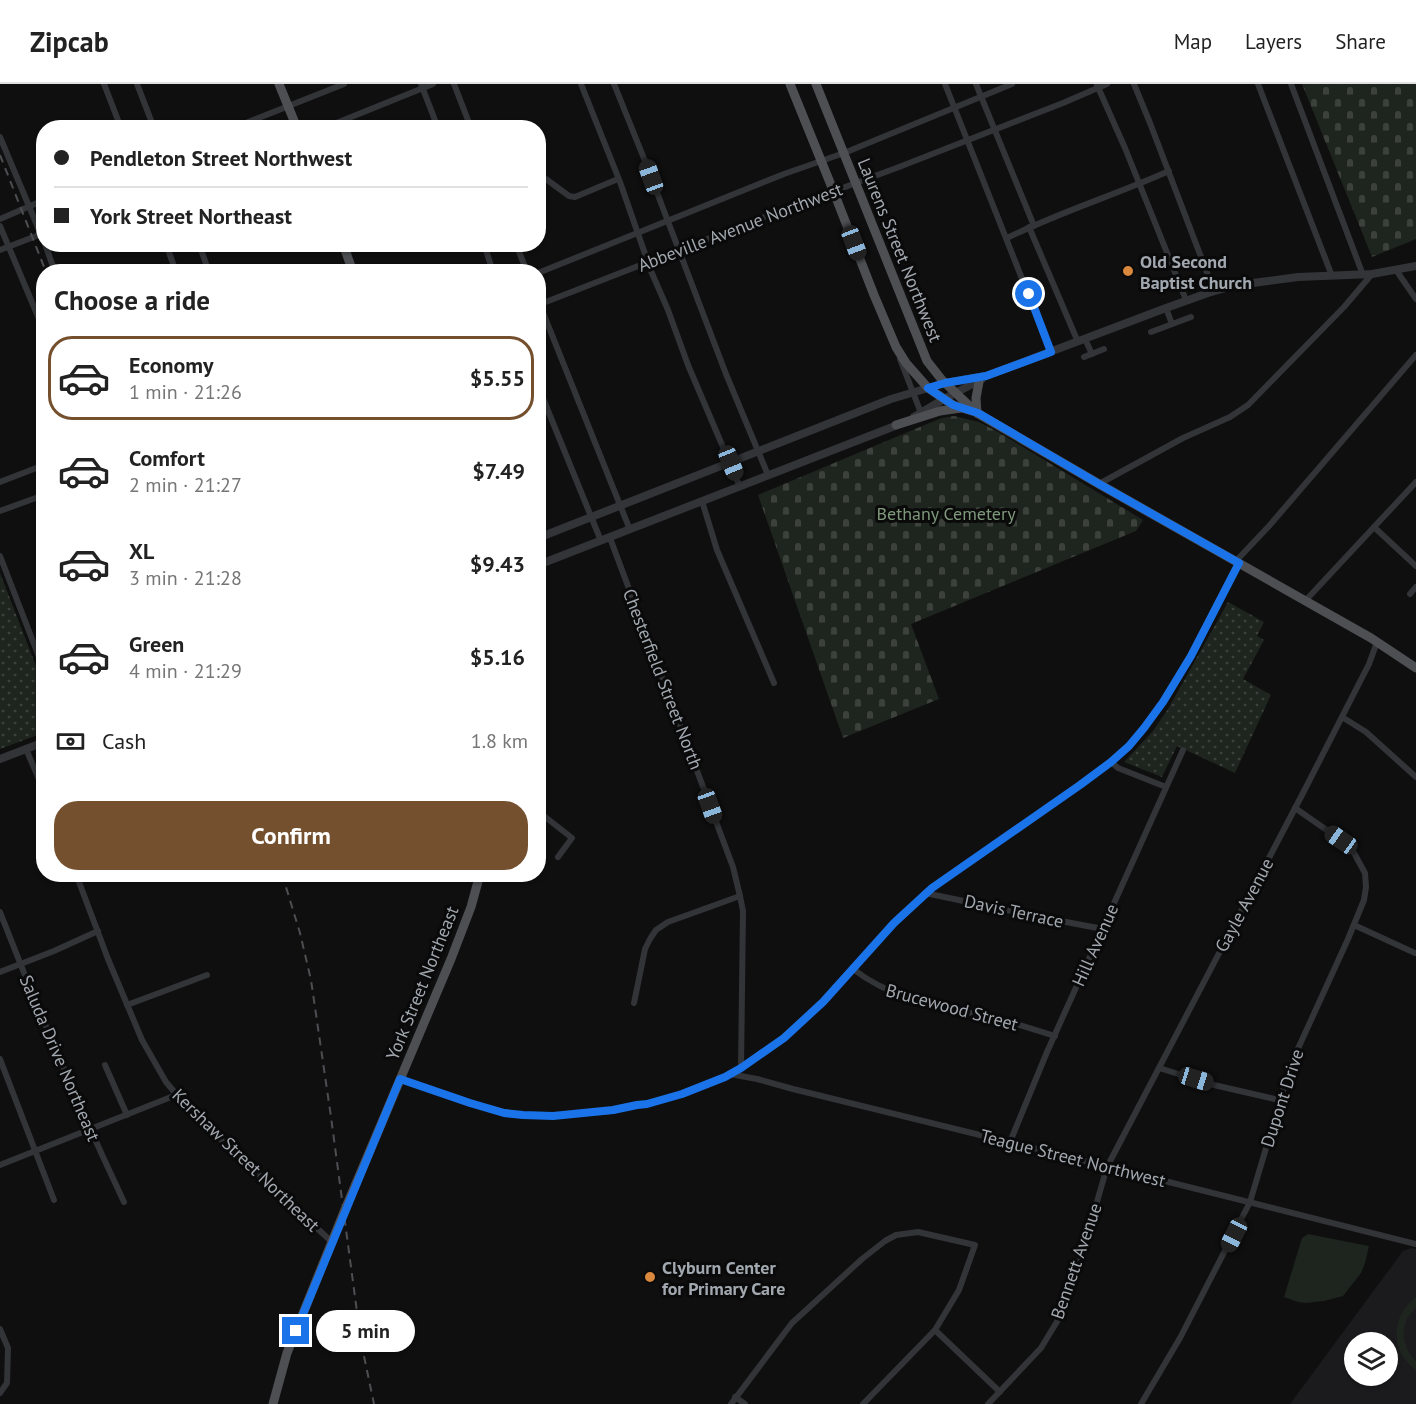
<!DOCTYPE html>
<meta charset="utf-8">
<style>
:root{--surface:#fff;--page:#f6f6f6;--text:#222;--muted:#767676;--line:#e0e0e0;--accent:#75502e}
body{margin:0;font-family:"PT Sans",sans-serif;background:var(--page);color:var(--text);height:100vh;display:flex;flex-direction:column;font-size:22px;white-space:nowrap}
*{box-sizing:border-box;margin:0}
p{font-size:20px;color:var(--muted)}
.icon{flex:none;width:33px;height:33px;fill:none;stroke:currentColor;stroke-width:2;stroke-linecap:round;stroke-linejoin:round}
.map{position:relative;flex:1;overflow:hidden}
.sheet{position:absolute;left:36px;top:180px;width:510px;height:618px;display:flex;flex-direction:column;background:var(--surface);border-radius:24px;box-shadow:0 2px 4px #0004}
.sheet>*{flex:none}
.guide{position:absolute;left:36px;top:36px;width:510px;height:132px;border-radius:24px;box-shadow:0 2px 4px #0004;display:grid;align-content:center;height:132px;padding:0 18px;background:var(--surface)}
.buttons{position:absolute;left:1344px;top:1248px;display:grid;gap:12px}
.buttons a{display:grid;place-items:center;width:54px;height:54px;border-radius:50%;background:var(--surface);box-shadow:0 2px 4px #0004;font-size:30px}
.end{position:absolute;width:27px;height:27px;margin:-14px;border:8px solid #1a73e8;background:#fff;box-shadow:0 0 0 3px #fff}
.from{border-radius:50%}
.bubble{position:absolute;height:42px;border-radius:21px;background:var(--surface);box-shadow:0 2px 4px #0004;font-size:20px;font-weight:700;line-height:42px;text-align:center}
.car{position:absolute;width:18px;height:36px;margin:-18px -9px;border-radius:8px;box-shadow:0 0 4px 2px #0007;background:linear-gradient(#222 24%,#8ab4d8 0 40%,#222 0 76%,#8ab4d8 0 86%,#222 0)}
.guide b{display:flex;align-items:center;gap:21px;height:57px;font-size:22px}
.guide b+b{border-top:2px solid var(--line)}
.guide i{width:15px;height:15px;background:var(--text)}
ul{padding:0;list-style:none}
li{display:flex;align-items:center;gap:18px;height:84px;margin:0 12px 9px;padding:0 6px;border:3px solid transparent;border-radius:24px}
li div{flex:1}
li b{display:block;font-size:22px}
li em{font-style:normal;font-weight:700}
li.selected{border-color:var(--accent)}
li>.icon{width:54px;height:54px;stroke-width:1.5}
h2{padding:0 18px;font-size:27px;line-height:72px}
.pay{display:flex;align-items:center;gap:15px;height:66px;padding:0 18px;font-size:22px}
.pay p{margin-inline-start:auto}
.action{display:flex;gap:12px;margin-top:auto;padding:12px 18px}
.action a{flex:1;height:69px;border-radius:24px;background:var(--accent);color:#fff;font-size:24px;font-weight:700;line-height:69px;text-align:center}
header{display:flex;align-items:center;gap:36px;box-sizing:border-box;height:84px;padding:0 30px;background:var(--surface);border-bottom:2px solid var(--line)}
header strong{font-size:28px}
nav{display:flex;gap:33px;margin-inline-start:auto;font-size:21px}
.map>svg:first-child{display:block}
</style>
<header>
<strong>Zipcab</strong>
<nav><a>Map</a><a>Layers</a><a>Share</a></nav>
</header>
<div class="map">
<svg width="1416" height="1320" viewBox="0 0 1416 1320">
<defs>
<pattern id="grass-dots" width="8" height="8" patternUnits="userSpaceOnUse" patternTransform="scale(1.5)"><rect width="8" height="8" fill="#1e241e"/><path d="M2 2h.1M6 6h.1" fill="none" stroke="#3c413c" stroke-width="1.8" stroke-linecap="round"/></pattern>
<pattern id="cemetery-stones" width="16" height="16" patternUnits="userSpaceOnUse" patternTransform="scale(1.5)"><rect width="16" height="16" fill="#1e241e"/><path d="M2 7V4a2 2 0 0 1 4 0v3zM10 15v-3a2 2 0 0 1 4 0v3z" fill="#3c413c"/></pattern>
</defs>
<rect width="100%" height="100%" fill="#0f0f10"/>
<path fill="#1b1b1d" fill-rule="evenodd" d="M1412,1164L1416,1165V1320H1290L1403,1167ZM1354,1258H1388V1292H1354Z"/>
<g fill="url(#grass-dots)">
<path d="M0,489L43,600V649L0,665Z"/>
<path d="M1228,518L1264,538L1257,552L1264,556L1243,595L1271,611L1235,689L1177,662L1162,693L1124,678L1153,647L1168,625Z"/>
</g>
<g fill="url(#cemetery-stones)">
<path d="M1302,0H1416V155L1372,173Z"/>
<path d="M954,332L979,338L1000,349L1143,436L1136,447L911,540L939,615L843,654L758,411L927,340L942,334Z"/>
</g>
<g fill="#1e241e">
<path d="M1308,1150L1369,1162L1365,1179L1361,1189L1343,1212L1324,1217L1306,1219L1298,1218L1284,1213L1302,1154Z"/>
<path d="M1416,1213C1416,1216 1416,1220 1416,1223C1414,1227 1409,1231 1407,1235C1400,1250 1405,1266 1416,1277V1286C1390,1267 1390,1233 1416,1213Z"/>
</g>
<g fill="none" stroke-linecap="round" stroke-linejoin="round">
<g stroke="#323437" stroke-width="6">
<path d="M104,0L121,44"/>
<path d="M137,0L154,44"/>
<path d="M421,0L438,44"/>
<path d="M454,0L471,44"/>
<path d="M581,0L620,98L651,187L668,226L688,281L740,403"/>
<path d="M614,0L645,77L726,290L768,391"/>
<path d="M945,0L1051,268"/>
<path d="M976,0L1034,142"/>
<path d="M1134,0L1150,39L1214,207"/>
<path d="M1258,0L1332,192"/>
<path d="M1291,0L1363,191"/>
<path d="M1097,1L1125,64L1186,216"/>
<path d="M233,44L344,0"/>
<path d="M324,44L433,0"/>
<path d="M0,53L44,158"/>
<path d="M538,98L546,95L569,112L575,113L618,95"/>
<path d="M0,135L44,116"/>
<path d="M0,142L44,247"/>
<path d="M1029,143L1078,258"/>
<path d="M1007,154C1060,128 1115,111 1169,87"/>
<path d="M45,160L55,188"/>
<path d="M166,160L176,188"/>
<path d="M199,160L209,188"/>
<path d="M484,160L493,188"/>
<path d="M516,160L527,188"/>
<path d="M0,166L44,149"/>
<path d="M1396,186L1416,215"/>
<path d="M538,189L784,90L844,69L1012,0"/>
<path d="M538,216L630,446"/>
<path d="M538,221L759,135L899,83L1063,19L1107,0"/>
<path d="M1166,224L1172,240"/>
<path d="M1151,248L1191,233"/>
<path d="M1085,255L1092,270"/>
<path d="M1084,273L1104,265"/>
<path d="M900,275L921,329"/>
<path d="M538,302L601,457"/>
<path d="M0,398L44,381"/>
<path d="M1099,400L1183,354L1230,333L1248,321L1344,223L1372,190"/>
<path d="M702,417L717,466L774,599"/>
<path d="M0,427L44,411"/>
<path d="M1374,443L1416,482"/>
<path d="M610,454L733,783L740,812L743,827L741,984"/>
<path d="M0,472L44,586"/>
<path d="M1236,477L1269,442L1416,271"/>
<path d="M1410,510L1416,503"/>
<path d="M1306,516L1416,398"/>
<path d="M1342,633L1366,648L1416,693"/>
<path d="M26,665L44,707"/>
<path d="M1111,678L1118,684L1166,703"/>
<path d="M538,729L544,732L572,754L558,773"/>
<path d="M76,790L108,875L142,956L166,998L182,1017L203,1039L332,1158"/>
<path d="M925,809L1045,834L1103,845"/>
<path d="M0,828C38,926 79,1023 124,1118"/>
<path d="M1354,841L1415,869"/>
<path d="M853,885C871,899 890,908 912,915L1010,938L1055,952"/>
<path d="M0,888L54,867L98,847"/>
<path d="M634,919L645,865L650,855L656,846L668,838L740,812"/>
<path d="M127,921L207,891"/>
<path d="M0,975L54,1116"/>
<path d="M105,981L127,1031"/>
<path d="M1159,984L1214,1001L1279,1016"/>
<path d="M730,990L757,995L793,1005L1069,1073L1416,1160"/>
<path d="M401,995L470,1019L504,1028L523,1031L553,1032L613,1027L637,1021L647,1020L682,1010L725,993L741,984L784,953L823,918L894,839L932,804L1080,701L1111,678L1129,662L1144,644L1163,618L1190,572L1239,479"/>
<path d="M1010,1058L1047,968L1183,666"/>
<path d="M0,1081L176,1011"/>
<path d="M0,1245L8,1264L7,1299L0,1309"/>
<path d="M935,1246L1000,1308"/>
<path d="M735,1313L745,1320"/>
<path d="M731,1320L792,1239L862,1175L885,1157L896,1151L918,1148L975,1161L959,1206L935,1246L863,1320"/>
<path d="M988,1320L1041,1264L1061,1231L1077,1187L1107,1083L1303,709L1369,580L1377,558"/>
<path d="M1141,1320L1180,1254L1250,1118L1291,980L1348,855L1364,816L1366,803L1365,789L1354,769L1341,756L1295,724"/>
</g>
<g stroke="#323437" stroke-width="8">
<path d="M914,333L944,315L982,295"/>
<path d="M538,454L891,315L945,299L986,292L1166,224L1208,209L1229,203L1253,199L1298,193L1372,190L1416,182"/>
<path d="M538,481L900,340"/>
<path d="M0,675L44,658"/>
</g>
<g stroke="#4d4f53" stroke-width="9">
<path d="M279,0L297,44"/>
<path d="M790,0L833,106L874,211L896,263L906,279L928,304L953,321L972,327"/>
<path d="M816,0L927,277L942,296L977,329L1099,400L1371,554L1416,584"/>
<path d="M343,160L353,188"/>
<path d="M977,329L976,314L979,298"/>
<path d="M896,341L940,327L961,324"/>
<path d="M273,1320L287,1269L344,1128L451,875L471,823L480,790"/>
</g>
<g stroke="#4c4e51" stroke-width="2" stroke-dasharray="8 6" stroke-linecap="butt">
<path d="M0,71L46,188"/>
<path d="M282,790L300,849L311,896L331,1033L361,1258L374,1320"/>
</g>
</g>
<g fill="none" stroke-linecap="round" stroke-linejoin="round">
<path stroke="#1a73e8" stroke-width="8" d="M296,1247L400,995L470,1019L504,1029L523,1031L553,1032L613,1026L637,1021L647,1020L682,1010L725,993L741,984L784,954L823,918L894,839L932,804L1080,701L1111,678L1129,662L1144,644L1163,618L1191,572L1239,479L1099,400L978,329L953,321L928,304L945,299L986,292L1051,268L1029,210"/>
</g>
<g fill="#da883d" stroke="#0a0a0b" stroke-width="2">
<circle cx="1128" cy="187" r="6"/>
<circle cx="650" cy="1193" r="6"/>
</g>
<g text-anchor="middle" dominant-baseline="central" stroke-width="6" stroke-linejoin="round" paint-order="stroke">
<g font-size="18" fill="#a2a8af" stroke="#0a0a0b">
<text transform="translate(740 143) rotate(-21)">Abbeville Avenue Northwest</text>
<text transform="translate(900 166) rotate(68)">Laurens Street Northwest</text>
<text transform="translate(663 595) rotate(69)">Chesterfield Street North</text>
<text transform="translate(1244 821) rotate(-62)">Gayle Avenue</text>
<text transform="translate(1014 827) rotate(12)">Davis Terrace</text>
<text transform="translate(1095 861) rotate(-66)">Hill Avenue</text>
<text transform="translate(422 899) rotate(-68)">York Street Northeast</text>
<text transform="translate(952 923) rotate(15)">Brucewood Street</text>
<text transform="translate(60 974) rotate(67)">Saluda Drive Northeast</text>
<text transform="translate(1282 1014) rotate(-72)">Dupont Drive</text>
<text transform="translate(1073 1074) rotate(14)">Teague Street Northwest</text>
<text transform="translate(246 1076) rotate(44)">Kershaw Street Northeast</text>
<text transform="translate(1076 1177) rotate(-71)">Bennett Avenue</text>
</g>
<g font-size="18" font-weight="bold" fill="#a2a8af" stroke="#0a0a0b" text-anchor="start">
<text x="1140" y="177">Old Second<tspan x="1140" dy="21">Baptist Church</tspan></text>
<text x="662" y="1183">Clyburn Center<tspan x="662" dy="21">for Primary Care</tspan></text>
</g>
<g font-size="18" fill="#7e987b" stroke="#0a0a0b">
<text x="946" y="429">Bethany Cemetery</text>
</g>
</g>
</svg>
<div class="buttons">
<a><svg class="icon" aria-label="layers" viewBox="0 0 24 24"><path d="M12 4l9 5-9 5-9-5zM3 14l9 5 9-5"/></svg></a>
</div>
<i class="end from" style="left:1029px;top:210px"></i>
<i class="end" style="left:296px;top:1247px"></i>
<div class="bubble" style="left:316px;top:1226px;width:99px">5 min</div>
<i class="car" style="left:651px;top:93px;rotate:340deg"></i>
<i class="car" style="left:854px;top:159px;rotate:159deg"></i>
<i class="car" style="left:731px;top:379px;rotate:158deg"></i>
<i class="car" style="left:710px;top:722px;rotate:160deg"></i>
<i class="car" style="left:1341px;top:756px;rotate:305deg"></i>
<i class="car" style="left:1196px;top:995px;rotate:107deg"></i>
<i class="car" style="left:1234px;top:1151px;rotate:207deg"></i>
<div class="guide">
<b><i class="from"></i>Pendleton Street Northwest</b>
<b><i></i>York Street Northeast</b>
</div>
<section class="sheet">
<h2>Choose a ride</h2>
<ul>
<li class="selected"><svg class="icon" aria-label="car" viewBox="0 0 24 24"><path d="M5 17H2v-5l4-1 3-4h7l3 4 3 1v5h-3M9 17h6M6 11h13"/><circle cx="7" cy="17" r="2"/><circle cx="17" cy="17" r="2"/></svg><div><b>Economy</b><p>1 min · 21:26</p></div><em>$5.55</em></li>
<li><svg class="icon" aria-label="car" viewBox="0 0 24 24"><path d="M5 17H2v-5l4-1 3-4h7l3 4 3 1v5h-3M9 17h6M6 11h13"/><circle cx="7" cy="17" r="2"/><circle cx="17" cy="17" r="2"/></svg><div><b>Comfort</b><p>2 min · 21:27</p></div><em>$7.49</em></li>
<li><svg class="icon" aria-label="car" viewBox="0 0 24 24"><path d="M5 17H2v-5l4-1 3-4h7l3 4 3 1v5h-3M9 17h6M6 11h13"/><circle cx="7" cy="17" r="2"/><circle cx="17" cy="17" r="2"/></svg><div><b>XL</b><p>3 min · 21:28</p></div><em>$9.43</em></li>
<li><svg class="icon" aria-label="car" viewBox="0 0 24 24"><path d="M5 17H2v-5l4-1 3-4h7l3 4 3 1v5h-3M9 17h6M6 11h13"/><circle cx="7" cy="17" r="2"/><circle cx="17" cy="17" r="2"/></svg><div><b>Green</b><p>4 min · 21:29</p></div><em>$5.16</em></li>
</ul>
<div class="pay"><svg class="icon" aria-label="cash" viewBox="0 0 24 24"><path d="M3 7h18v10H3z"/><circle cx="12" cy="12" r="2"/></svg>Cash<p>1.8 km</p></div>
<div class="action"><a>Confirm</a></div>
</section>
</div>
